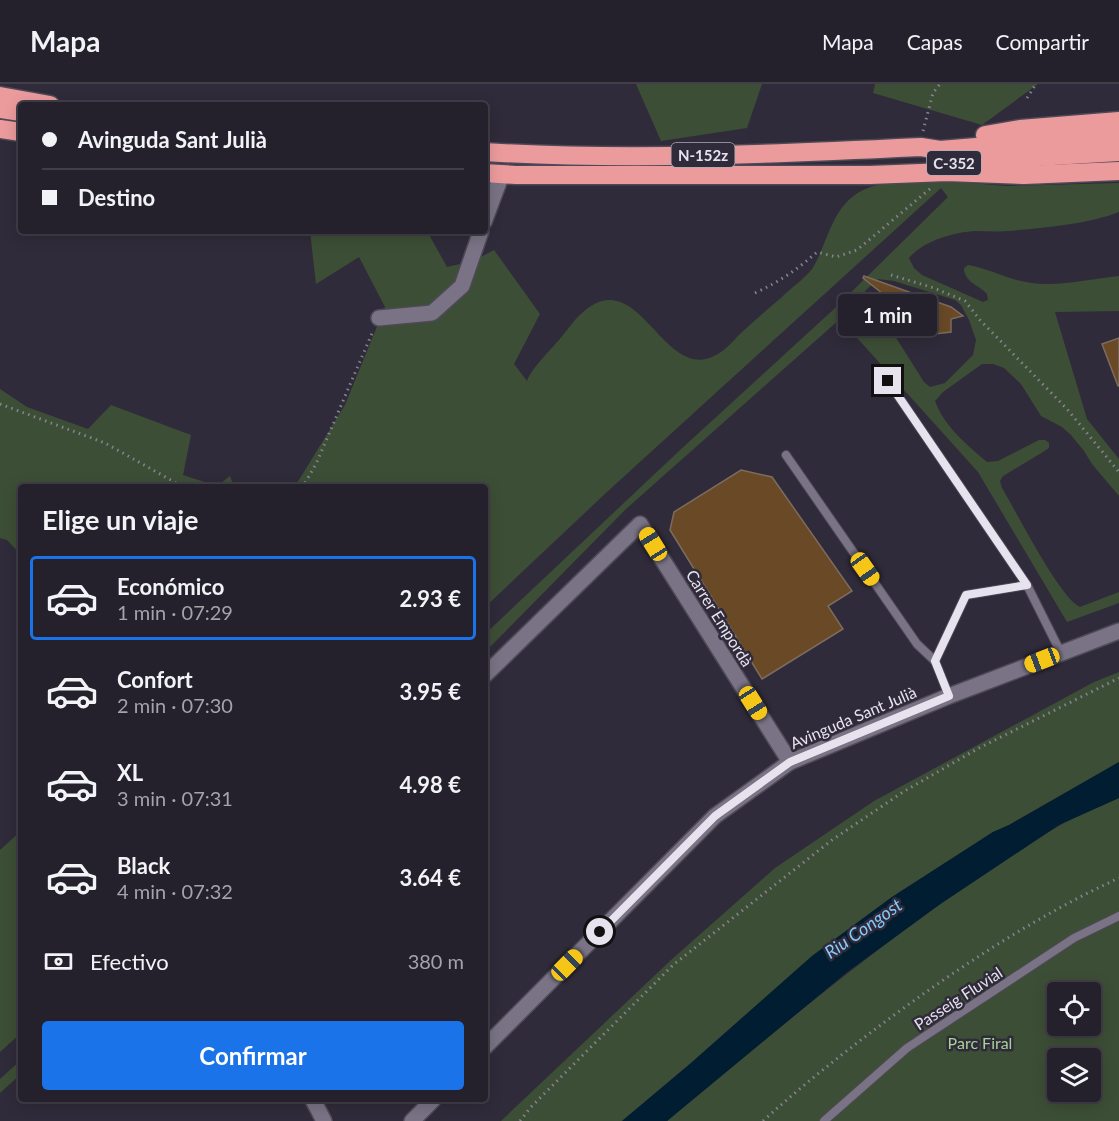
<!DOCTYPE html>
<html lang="es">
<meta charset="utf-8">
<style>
:root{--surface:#24202c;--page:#2c2834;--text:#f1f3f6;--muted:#a3a3a9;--line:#413e48;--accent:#1a73e8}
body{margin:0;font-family:Lato,sans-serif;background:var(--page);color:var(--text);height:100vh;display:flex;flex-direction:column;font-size:22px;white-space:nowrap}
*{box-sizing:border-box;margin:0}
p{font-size:20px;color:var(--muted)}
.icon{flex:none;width:33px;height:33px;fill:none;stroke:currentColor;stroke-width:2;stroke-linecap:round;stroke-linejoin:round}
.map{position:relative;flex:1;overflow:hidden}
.drawer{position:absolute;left:18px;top:400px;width:470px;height:618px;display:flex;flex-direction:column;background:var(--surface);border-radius:6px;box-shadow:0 3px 15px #0003,0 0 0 2px var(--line)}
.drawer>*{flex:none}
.guide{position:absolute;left:18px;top:18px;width:470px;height:132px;border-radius:6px;box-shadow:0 3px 15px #0003,0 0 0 2px var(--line);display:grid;align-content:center;height:132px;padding:0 24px;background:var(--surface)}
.buttons{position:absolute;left:1047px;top:898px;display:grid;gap:12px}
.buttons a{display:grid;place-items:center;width:54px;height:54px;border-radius:6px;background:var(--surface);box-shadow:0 3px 15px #0003,0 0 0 2px var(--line);font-size:30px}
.end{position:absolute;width:27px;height:27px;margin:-14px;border:8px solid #e7e3ee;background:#111;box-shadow:0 0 0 3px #111}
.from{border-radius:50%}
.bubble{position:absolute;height:42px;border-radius:6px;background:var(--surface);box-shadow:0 3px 15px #0003,0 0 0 2px var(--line);font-size:20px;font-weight:700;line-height:42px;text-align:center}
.car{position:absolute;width:18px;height:36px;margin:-18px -9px;border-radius:8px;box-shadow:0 0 4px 2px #0007;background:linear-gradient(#f5c518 24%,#345 0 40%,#f5c518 0 76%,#345 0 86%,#f5c518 0)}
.guide b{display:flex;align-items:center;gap:21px;height:57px;font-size:22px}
.guide b+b{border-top:2px solid var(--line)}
.guide i{width:15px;height:15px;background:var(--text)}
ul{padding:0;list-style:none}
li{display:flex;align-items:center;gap:18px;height:84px;margin:0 12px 9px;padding:0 12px;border:3px solid transparent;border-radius:6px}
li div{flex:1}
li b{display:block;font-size:22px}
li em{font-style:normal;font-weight:700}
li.on{border-color:var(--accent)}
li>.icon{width:54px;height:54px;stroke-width:1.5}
h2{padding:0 24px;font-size:27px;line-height:72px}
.pay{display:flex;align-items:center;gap:15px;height:66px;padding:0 24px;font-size:22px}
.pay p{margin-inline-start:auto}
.action{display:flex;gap:12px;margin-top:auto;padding:12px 24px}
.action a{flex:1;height:69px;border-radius:6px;background:var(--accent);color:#fff;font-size:24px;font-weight:700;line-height:69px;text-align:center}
header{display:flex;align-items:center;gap:36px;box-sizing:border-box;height:84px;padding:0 30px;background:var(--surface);border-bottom:2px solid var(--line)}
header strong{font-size:28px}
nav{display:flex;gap:33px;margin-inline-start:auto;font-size:21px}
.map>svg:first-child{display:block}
</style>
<header>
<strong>Mapa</strong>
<nav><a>Mapa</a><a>Capas</a><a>Compartir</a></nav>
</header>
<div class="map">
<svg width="1119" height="1037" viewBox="0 0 1119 1037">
<rect width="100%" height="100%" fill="#302b3a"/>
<g fill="#3d4e36" fill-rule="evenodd">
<path d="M636,0H762L747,44L661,57Z"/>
<path d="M875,0H1038L982,41L873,9Z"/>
<path d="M920,95L1006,102L1119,99V128C1089,140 1042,144 1009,147C998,148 987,147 976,147C954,148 923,157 909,174L914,184L922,191L983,218L988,216L987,210C979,201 964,198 964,184L968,181C988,184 1006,195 1026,198C1056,204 1089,195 1119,192V227L1055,228L1087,335L1119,375V412L1092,380L1084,367L1071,351L1062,343L1041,332L1021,300L1004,284L993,280H982L943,308L935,317C944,342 967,361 987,378L998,377L1039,356H1045L1049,359V364L1043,368L1003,392L1000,397L1002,404C1016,427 1060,515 1080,523L1119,508V519L1067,538L978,388L840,235L626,425L485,568V550L679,367L833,226L948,113L941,104L608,407L485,523L484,404H294L345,321L385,223L359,173L316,200L310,147H427L447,183L473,177L494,166L540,230L514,280L527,297C532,283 553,264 563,251C569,244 574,236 581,230C638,176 662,298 714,272C725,267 732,258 741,249C754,237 768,225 782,213C791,204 804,195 812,185C826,163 830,132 851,114C869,98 898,98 920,95ZM878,195L894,197L955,216L961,221L969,236L976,256L973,271L945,299L930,303L924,298L888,241L866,224L864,216L865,207Z"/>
<path d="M0,305L27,323L88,345L111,321L191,351L183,391L217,402L230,392L234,403L21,404V471L7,456L0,454Z"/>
<path d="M1119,588V678L1009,741L993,748L892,813L812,872L691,979L622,1037H501L671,876L775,784L874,717L1094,598Z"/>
<path d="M1119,714V1037H667C792,933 917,827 1057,743C1076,731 1099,723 1119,714ZM1058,909H1090V942H1058ZM1058,975H1090V1008H1058Z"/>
<path d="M21,747V949L0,968V766Z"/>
<path d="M21,976V990L0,1009V995Z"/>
</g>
<path fill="#001d31" d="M1119,678V714L1059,741L939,821L846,889L667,1037H622L691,979L812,872L892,813L993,748L1009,741Z"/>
<g fill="#6a4926" stroke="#7b6c5e" stroke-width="1.5">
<path d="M864,192L951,223L963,232L951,235V248L926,251L919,224L887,213L863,194Z"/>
<path d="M1119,254V302H1118L1102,260Z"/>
<path d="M741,386L772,393L852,507L828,522L843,545L762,595L670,446L674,428Z"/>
</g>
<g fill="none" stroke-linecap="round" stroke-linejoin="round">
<g stroke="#4e4956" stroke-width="10">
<g id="lane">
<path d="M888,297L1027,501L1061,569"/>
<path d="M786,371L917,560L935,577"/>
<path d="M949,612L935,577L966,511L1027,501"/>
<path d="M824,1037L907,964L1074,854L1119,832"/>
</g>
</g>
<g stroke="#4e4956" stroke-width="18">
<g id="street">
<path d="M484,138L502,90"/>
<path d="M379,234L432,229L462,202L481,147"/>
<path d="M484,592L640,440L790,678"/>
<path d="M484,964L715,732L790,678L949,612L1119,547"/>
<path d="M313,1016L324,1037"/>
<path d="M412,1037L433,1016"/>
</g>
</g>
<g stroke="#4e4956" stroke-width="21">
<g id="highway">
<path d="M0,12L50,21"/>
<path d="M0,25L21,28"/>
<path d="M0,45L21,48"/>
<path d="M985,51L1020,45L1119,37"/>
<path d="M484,68C630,77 776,70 921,63L940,66L1119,51"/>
<path d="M956,78L1119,68"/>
<path d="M484,89L516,91H870L947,88L1024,91L1119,87"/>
</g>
</g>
<g stroke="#888390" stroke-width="3" stroke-dasharray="1.5 4.5" stroke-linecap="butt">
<path d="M1027,14L1036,0"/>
<path d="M923,47L933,9L940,0"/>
<path d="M891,191L934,204L965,217L980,236L1067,325L1119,388"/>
<path d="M755,209C779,198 798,185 817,168L836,173L857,166L931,104"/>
<path d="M0,320L105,359L185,404"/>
<path d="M302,404L316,380L373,247"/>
<path d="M520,1037L530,1024L673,881L832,756L903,708L977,665L1119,594"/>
<path d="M763,1037C808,996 856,959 905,923C973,874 1043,829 1119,794"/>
</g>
<use href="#lane" stroke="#797385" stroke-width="8"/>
<use href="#street" stroke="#797385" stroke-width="15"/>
<use href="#highway" stroke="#ec9b9d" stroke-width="18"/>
</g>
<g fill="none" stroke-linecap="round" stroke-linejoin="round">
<path stroke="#e7e3ee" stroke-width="8" d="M600,848L715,732L790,678L949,612L935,577L966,511L1027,501L888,297"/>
</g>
<g text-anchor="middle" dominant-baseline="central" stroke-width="5" stroke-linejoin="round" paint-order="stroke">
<g fill="#302b3a" stroke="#b0acb8" stroke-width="1.5">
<rect x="671.5" y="59" width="63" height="24" rx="4.5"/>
<rect x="927" y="67" width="54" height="24" rx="4.5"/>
</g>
<g font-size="15" font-weight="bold" fill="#e7e3ee">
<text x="703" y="71">N-152z</text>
<text x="954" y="79">C-352</text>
</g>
<g font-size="16" fill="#e7e3ee" stroke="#302b3a">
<text transform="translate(720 534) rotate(58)">Carrer Empordà</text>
<text transform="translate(853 633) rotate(-23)">Avinguda Sant Julià</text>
<text transform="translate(958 914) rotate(-33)">Passeig Fluvial</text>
</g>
<g font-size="16" fill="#a7d293" stroke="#302b3a">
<text x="980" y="958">Parc Firal</text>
</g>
<g font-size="18" font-style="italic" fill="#84c9f9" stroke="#302b3a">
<text transform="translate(863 844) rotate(-35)">Riu Congost</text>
</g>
</g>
</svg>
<div class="buttons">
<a><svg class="icon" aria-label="locate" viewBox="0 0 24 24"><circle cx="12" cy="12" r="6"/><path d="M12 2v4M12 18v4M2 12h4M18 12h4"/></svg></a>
<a><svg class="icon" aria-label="layers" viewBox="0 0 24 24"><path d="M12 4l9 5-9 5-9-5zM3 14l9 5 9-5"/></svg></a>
</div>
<i class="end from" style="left:600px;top:848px"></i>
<i class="end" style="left:888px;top:297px"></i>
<div class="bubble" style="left:838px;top:210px;width:99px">1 min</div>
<i class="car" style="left:653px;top:460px;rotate:328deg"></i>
<i class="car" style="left:865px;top:485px;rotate:145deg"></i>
<i class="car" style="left:1042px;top:576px;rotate:249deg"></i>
<i class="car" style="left:753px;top:619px;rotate:148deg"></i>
<i class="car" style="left:567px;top:881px;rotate:45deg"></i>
<div class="guide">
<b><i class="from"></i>Avinguda Sant Julià</b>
<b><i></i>Destino</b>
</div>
<section class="drawer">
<h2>Elige un viaje</h2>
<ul>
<li class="on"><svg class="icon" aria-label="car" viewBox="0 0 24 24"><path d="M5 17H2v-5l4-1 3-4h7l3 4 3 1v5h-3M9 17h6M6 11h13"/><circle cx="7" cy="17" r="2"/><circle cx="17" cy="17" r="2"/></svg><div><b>Económico</b><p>1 min · 07:29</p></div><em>2.93 €</em></li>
<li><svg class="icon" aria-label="car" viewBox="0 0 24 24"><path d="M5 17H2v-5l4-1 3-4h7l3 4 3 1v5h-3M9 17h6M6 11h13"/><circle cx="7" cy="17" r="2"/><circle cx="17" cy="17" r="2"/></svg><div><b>Confort</b><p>2 min · 07:30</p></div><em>3.95 €</em></li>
<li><svg class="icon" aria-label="car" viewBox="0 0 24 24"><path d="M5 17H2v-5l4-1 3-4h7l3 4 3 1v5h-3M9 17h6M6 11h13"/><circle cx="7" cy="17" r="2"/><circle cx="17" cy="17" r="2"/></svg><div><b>XL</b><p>3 min · 07:31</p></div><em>4.98 €</em></li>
<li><svg class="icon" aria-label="car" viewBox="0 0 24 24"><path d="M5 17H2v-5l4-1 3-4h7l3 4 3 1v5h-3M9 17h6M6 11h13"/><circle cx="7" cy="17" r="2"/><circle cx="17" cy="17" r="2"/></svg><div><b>Black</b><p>4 min · 07:32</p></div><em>3.64 €</em></li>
</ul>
<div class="pay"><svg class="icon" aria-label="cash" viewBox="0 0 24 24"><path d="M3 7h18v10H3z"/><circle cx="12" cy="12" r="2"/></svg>Efectivo<p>380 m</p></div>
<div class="action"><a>Confirmar</a></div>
</section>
</div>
